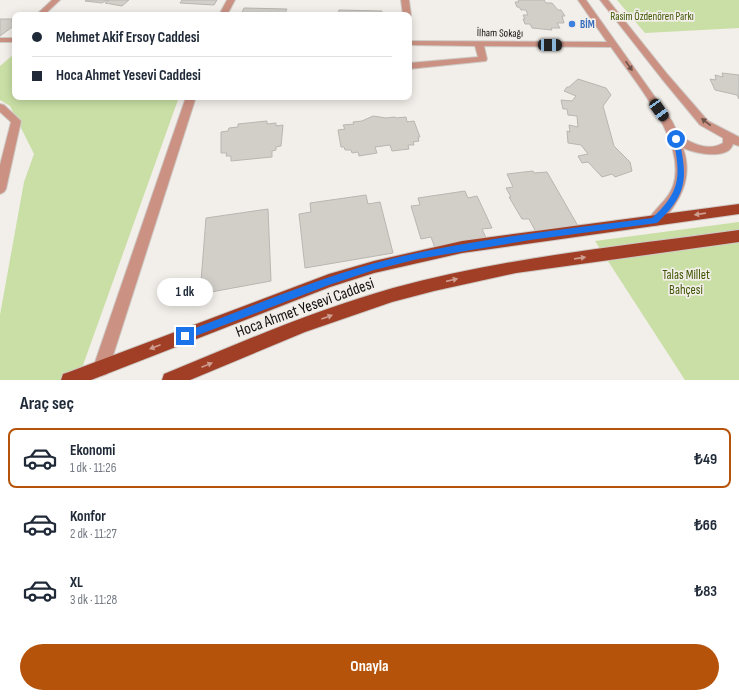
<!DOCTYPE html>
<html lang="tr">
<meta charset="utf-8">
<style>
:root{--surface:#fff;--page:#f6f6f7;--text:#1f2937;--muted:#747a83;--line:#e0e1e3;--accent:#b45309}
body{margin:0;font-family:"Sofia Sans Condensed",sans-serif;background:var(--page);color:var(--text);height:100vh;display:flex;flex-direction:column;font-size:15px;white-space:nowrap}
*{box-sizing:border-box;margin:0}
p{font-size:13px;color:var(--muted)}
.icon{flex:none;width:22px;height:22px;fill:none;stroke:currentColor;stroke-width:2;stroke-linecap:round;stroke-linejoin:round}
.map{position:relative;height:380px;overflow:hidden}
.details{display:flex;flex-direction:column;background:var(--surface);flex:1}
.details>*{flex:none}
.hud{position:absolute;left:12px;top:12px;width:400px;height:88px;border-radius:8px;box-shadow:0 2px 10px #0003;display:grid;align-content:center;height:88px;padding:0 20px;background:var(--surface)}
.end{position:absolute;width:18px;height:18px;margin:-9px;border:5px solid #1a73e8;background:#fff;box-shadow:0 0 0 2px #fff}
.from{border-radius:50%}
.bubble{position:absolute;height:28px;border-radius:14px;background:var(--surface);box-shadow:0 2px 10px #0003;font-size:13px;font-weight:700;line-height:28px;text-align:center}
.car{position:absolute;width:12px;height:24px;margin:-12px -6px;border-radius:5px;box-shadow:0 0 3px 1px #0007;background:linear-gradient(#222 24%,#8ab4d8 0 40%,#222 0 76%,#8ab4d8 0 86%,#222 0)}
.hud b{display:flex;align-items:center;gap:14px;height:38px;font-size:15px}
.hud b+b{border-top:1px solid var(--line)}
.hud i{width:10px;height:10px;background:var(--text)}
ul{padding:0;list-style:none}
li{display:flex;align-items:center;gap:12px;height:60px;margin:0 8px 6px;padding:0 12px;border:2px solid transparent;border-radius:8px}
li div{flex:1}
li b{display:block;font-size:15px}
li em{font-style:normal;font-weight:700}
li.selected{border-color:var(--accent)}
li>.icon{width:36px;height:36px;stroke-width:1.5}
h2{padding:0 20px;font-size:18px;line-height:48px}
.action{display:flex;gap:8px;margin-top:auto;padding:8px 20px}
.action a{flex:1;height:46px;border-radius:24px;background:var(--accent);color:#fff;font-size:16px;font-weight:700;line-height:46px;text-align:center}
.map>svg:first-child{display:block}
</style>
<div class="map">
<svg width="739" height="380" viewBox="0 0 739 380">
<rect width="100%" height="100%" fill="#f2eee9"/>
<g fill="#c9dfa5">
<path d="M617,0H739V28L645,33Z"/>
<path d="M13,55H15V97H179L82,368L69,380H0V315L24,182L34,154L10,106L0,100V66Z"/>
<path d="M739,222V380H685L595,241Z"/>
</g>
<g fill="#d2cfc9" stroke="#b9b6b1">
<path d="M87,0H107L102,3L85,1Z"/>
<path d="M107,0H129L122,6L105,3L109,0Z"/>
<path d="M182,0H217L214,5L180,3Z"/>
<path d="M518,0H544L546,3H552L558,10H561L565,16H562L564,23H557L560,28H551L552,30L532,28L530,24H525L523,19H525L523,15H528L526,10H521L519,7H517L515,2H519Z"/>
<path d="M244,8L287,9L284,15H241Z"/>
<path d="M339,10L382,11L381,15H338Z"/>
<path d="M0,19H13L11,22H15V25L0,36Z"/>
<path d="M722,73L739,75V99L737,95L715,90L710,79L716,80L715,75L723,77Z"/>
<path d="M578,79L606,88L611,95L603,106L614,146L630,162L632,171L615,177L612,174L602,177L588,162L582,163L578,156L588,154L581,145L568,143L567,131L570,132L569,125L578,127L577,116L568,115L567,109H563L561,100L572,101L576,96L564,91L567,87H569Z"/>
<path d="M373,116L386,118L395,117L396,118L406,117L407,122L414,121L420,137H418L419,141L413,142L414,145H408L409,149L392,151L390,145L375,147L377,153L359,156L358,152L352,153L351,150H345L344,147H341L338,130L345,129L343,125L354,124L353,122L362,121Z"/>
<path d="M267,121V124L276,123V126L283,125L281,146L276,147V150L272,151V157L231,161V156H226L227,153H221V132L228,131L229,128L238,127V124Z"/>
<path d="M533,171L534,173L547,172L578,226L537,234L529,219H522L509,197H511L506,188L513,187L507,174Z"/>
<path d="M465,191L468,198L477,196L492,228L482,229L487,240L455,242L456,245L435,248L431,237L421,239L411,206L420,205L418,198Z"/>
<path d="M366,195L368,204L380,202L393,253L305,268L299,214L311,212L310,203Z"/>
<path d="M268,209L271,281L200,294L206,218Z"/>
</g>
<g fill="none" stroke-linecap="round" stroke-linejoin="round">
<g stroke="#cecac6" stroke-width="2">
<g id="minor">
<path d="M52,0H60L44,15H36Z"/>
<path d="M227,0H235L227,15H219Z"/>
<path d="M401,0H409L411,15L410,17L409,15H403Z"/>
<path d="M578,0H586L672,121L679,136C693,143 707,152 723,143V138L700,125L662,79L600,0H608L668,75L708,121L739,137V146L733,144C728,161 695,153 683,148C694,179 679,203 659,225L654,226L649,225L648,221C654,208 668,201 673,186C688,142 635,82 611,47L484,46L487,59L486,61L409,69V63L478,57L475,46L409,45V41L607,42Z"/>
<rect x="0" y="38" width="15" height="4"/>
<path d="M186,97H196L109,368L107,374L101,376L95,374L93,368Z"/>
<path d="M0,104L4,105L21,121L6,189L4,192L0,194V165L11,122L0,112Z"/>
</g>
</g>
<g stroke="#cecac6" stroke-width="2">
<g id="major">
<path d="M739,204V214L462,253L374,273L330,287L91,380H61L63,374L69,372L329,274L374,261L462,241Z"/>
<path d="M739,230V242L516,273L434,291L392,302L305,332L190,380H162L164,374C239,343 315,310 393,288C506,257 624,246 739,230Z"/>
</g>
</g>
<use href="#minor" fill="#cb9283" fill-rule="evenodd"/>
<use href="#major" fill="#a13e26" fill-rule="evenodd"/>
</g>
<defs><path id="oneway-solid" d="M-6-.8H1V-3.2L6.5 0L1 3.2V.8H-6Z"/></defs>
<g fill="#6e5148">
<use href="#oneway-solid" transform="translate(629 66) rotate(55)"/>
<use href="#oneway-solid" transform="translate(706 122) rotate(-142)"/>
</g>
<g fill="#ce9f91">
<use href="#oneway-solid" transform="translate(700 214) rotate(172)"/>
<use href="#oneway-solid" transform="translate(580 258) rotate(-8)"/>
<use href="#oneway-solid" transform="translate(452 280) rotate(-13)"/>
<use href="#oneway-solid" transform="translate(327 317) rotate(-20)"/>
<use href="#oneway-solid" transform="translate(155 347) rotate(159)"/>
<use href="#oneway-solid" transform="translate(207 365) rotate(-22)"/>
</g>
<path fill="#1a73e8" d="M676,137L679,139C688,178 687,195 657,223L530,240L418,259L374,270L329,285L185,340L182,339L180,336L182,333L185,332C248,308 310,281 375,263C465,239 560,230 652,218C681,192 681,175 673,139Z"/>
<circle fill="#3f7fe0" stroke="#f2eee9" stroke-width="1.5" cx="572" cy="24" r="4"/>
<g text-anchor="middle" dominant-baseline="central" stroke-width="3.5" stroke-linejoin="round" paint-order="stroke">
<g font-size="11" fill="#3f5500" stroke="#f2eee9">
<text x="652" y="16">Rasim Özdenören Parkı</text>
</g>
<g font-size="11" font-weight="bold" fill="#366cbe" stroke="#f2eee9" text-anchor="start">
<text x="580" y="24">BİM</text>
</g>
<g font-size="11" fill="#11100e" stroke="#f2eee9">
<text transform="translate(500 33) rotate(1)">İlham Sokağı</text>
</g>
<g font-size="13" fill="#3f5500" stroke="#f2eee9">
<text x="686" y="275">Talas Millet<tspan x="686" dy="15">Bahçesi</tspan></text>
</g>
<g font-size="16" fill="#11100e" stroke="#f2eee9">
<text transform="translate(305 308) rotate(-20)">Hoca Ahmet Yesevi Caddesi</text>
</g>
</g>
</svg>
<i class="end from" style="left:676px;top:139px"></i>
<i class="end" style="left:185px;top:336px"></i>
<div class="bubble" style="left:157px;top:278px;width:56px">1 dk</div>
<i class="car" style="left:550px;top:45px;rotate:91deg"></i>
<i class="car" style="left:659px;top:110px;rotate:145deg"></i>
<div class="hud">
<b><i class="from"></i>Mehmet Akif Ersoy Caddesi</b>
<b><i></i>Hoca Ahmet Yesevi Caddesi</b>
</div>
</div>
<section class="details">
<h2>Araç seç</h2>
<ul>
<li class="selected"><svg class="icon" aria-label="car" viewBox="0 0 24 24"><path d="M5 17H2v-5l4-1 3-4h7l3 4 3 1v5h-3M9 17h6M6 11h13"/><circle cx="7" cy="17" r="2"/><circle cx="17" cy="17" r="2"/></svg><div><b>Ekonomi</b><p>1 dk · 11:26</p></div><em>₺49</em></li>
<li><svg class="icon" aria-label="car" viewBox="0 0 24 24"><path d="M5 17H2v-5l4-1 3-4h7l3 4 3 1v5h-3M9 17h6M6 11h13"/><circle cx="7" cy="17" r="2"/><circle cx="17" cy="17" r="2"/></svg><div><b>Konfor</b><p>2 dk · 11:27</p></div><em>₺66</em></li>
<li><svg class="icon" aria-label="car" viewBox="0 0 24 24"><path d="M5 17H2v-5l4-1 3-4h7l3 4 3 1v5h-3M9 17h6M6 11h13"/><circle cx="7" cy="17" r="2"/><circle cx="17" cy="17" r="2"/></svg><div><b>XL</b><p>3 dk · 11:28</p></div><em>₺83</em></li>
</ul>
<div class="action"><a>Onayla</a></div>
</section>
